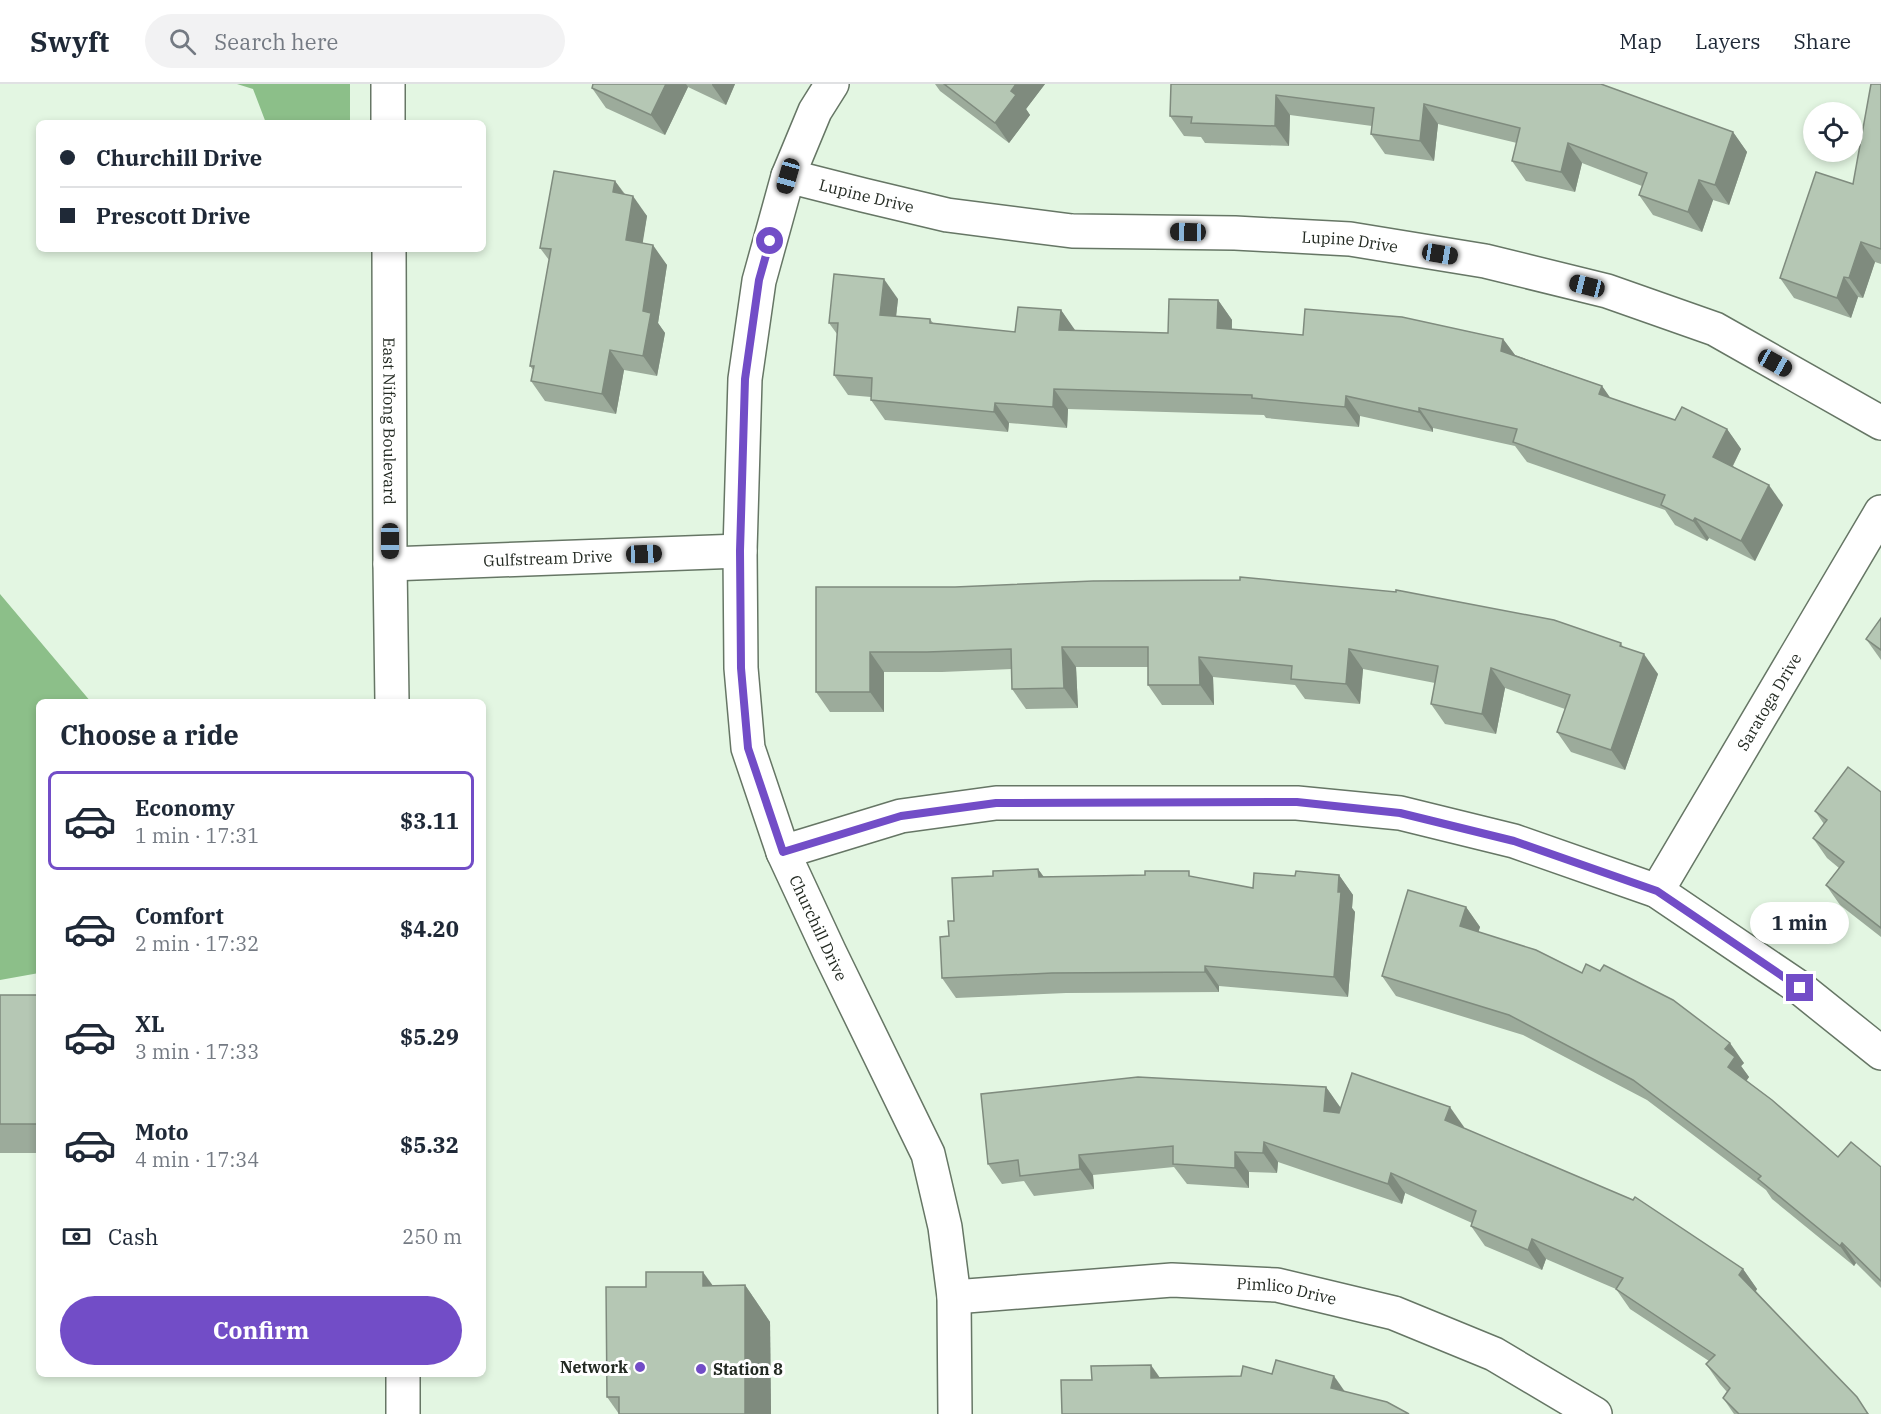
<!DOCTYPE html>
<meta charset="utf-8">
<style>
:root{--surface:#fff;--page:#f2f2f3;--text:#1f2937;--muted:#747a83;--line:#e0e1e3;--accent:#724dc7}
body{margin:0;font-family:"IBM Plex Serif",serif;background:var(--page);color:var(--text);height:100vh;display:flex;flex-direction:column;font-size:22px;white-space:nowrap}
*{box-sizing:border-box;margin:0}
p{font-size:20px;color:var(--muted)}
.icon{flex:none;width:33px;height:33px;fill:none;stroke:currentColor;stroke-width:2;stroke-linecap:round;stroke-linejoin:round}
.map{position:relative;flex:1;overflow:hidden}
.side{position:absolute;left:36px;top:615px;width:450px;height:678px;display:flex;flex-direction:column;background:var(--surface);border-radius:9px;box-shadow:0 3px 9px #0003}
.side>*{flex:none}
.top-card{position:absolute;left:36px;top:36px;width:450px;height:132px;border-radius:9px;box-shadow:0 3px 9px #0003;display:grid;align-content:center;height:132px;padding:0 24px;background:var(--surface)}
.tools{position:absolute;left:1803px;top:18px;display:grid;gap:12px}
.tools a{display:grid;place-items:center;width:60px;height:60px;border-radius:50%;background:var(--surface);box-shadow:0 3px 9px #0003;font-size:30px}
.end{position:absolute;width:27px;height:27px;margin:-14px;border:8px solid #724dc7;background:#fff;box-shadow:0 0 0 3px #fff}
.from{border-radius:50%}
.bubble{position:absolute;height:42px;border-radius:21px;background:var(--surface);box-shadow:0 3px 9px #0003;font-size:20px;font-weight:700;line-height:42px;text-align:center}
.car{position:absolute;width:18px;height:36px;margin:-18px -9px;border-radius:8px;box-shadow:0 0 4px 2px #0007;background:linear-gradient(#222 24%,#8ab4d8 0 40%,#222 0 76%,#8ab4d8 0 86%,#222 0)}
.top-card b{display:flex;align-items:center;gap:21px;height:57px;font-size:22px}
.top-card b+b{border-top:2px solid var(--line)}
.top-card i{width:15px;height:15px;background:var(--text)}
ul{padding:0;list-style:none}
li{display:flex;align-items:center;gap:18px;height:99px;margin:0 12px 9px;padding:0 12px;border:3px solid transparent;border-radius:9px}
li div{flex:1}
li b{display:block;font-size:22px}
li em{font-style:normal;font-weight:700}
li.selected{border-color:var(--accent)}
li>.icon{width:54px;height:54px;stroke-width:1.5}
h2{padding:0 24px;font-size:27px;line-height:72px}
.pay{display:flex;align-items:center;gap:15px;height:66px;padding:0 24px;font-size:22px}
.pay p{margin-inline-start:auto}
.cta{display:flex;gap:12px;margin-top:auto;padding:12px 24px}
.cta a{flex:1;height:69px;border-radius:36px;background:var(--accent);color:#fff;font-size:24px;font-weight:700;line-height:69px;text-align:center}
header{display:flex;align-items:center;gap:36px;box-sizing:border-box;height:84px;padding:0 30px;background:var(--surface);border-bottom:2px solid var(--line)}
header strong{font-size:28px}
nav{display:flex;gap:33px;margin-inline-start:auto;font-size:21px}
.search{width:420px;height:54px;background:var(--page);display:flex;align-items:center;gap:15px;box-sizing:border-box;padding:0 21px;border-radius:33px;color:var(--muted);font-size:22px}
.map>svg:first-child{display:block}
</style>
<header>
<strong>Swyft</strong>
<div class="search"><svg class="icon" aria-label="search" viewBox="0 0 24 24"><circle cx="10" cy="10" r="6"/><path d="M15 15l6 6"/></svg>Search here</div>
<nav><a>Map</a><a>Layers</a><a>Share</a></nav>
</header>
<div class="map">
<svg width="1881" height="1330" viewBox="0 0 1881 1330">
<rect width="100%" height="100%" fill="#e3f6e2"/>
<g fill="#8cbf89">
<path d="M237,0H350V39H266L253,5Z"/>
<path d="M0,510L91,618H39V889L0,896Z"/>
</g>
<g fill="none" stroke-linecap="round" stroke-linejoin="round">
<g stroke="#667665" stroke-width="36">
<g id="minor">
<path d="M388,0V39"/>
<path id="s1" d="M832,0L815,27L788,92L759,197L745,295L740,467L741,584L748,664L783,768L829,867L928,1070L945,1143L954,1213L955,1330"/>
<path id="s2" d="M788,92L863,111L947,131L1072,147L1235,149L1350,155L1485,177L1607,207L1715,245L1881,339"/>
<path id="s3" d="M389,165L390,480L392,618"/>
<path id="s4" d="M390,480L740,467"/>
<path d="M783,768L901,732L996,719H1297L1400,729L1514,757L1657,807L1800,904L1881,969"/>
<path id="s5" d="M1657,807L1881,428"/>
<path id="s6" d="M954,1213L1172,1196L1277,1201L1394,1229L1494,1270L1595,1330"/>
<path d="M403,1290V1330"/>
</g>
</g>
<use href="#minor" stroke="#fff" stroke-width="33"/>
</g>
<g fill="#9cab9b">
<path d="M593,0H735L726,21L688,3L665,51L606,24L592,4Z"/>
<path d="M935,0H1045L1026,25L1030,31L1009,59L940,7Z"/>
<path d="M1171,0H1601L1733,48L1747,68L1729,121L1713,116L1702,148L1653,131L1639,111L1642,102L1582,79L1575,108L1526,97L1512,77L1517,59L1438,40L1434,77L1385,70L1371,50L1372,42L1290,31L1289,62L1205,59L1201,53L1184,52L1170,32Z"/>
<path d="M1881,0V180L1875,178L1863,214L1858,213L1851,234L1794,214L1780,194L1853,100Z"/>
<path d="M615,97L625,110L647,132L642,159L667,181L658,239L665,249L657,292L624,286L616,330L545,317L531,297L533,286L530,282L549,176L540,164Z"/>
<path d="M898,215L896,232L930,235L933,239L1015,248L1061,226L1075,247L1168,249L1218,216L1232,236V245L1303,251L1503,255L1515,271L1602,302L1610,314L1675,336L1727,345L1741,365L1733,382L1783,421L1755,477L1709,454L1707,457L1675,441L1665,426L1527,378L1515,362L1433,344V348L1360,332L1359,343L1266,334L1264,331L1068,325L1067,344L1009,339L1008,348L885,336L871,316V313L848,311L834,291L837,250L829,239Z"/>
<path d="M816,503L1621,559L1623,563L1658,590L1625,686L1571,668L1557,648L1565,625L1505,604L1496,650L1445,640L1431,620L1435,599L1363,585L1360,620L1305,615L1295,601L1213,593L1214,621H1162L1148,601V583H1076L1078,624L1026,625L1012,605V585L942,588H884V628H830L816,608Z"/>
<path d="M1881,534V576L1866,555Z"/>
<path d="M1881,708V853L1840,821L1826,801L1839,784L1827,774L1813,754L1824,740L1815,727Z"/>
<path d="M1038,785L1044,793H1193L1253,804L1295,792L1339,791L1353,811L1352,824L1355,828L1348,913L1219,902V908L1066,909L956,914L942,894L949,852L993,792Z"/>
<path d="M1466,823L1480,843L1478,848L1744,979L1741,982L1749,993L1746,997L1838,1073L1881,1083V1204L1856,1179L1854,1182L1772,1115L1766,1106L1647,1016L1523,951L1396,912L1382,892Z"/>
<rect x="0" y="911" width="39" height="158"/>
<path d="M1326,1003L1340,1023V1028L1464,1043L1463,1044L1743,1185L1757,1205L1756,1207L1869,1330H1734L1723,1314L1727,1308L1720,1300L1706,1280L1709,1277L1630,1225L1616,1205L1546,1175L1542,1186L1485,1162L1471,1142L1472,1139L1405,1109L1402,1120L1278,1078L1277,1089L1249,1088V1104L1187,1100L1174,1083L1093,1091L1094,1105L1034,1112L1024,1097L1002,1100L988,1080Z"/>
<path d="M745,1201L770,1238L771,1330H619L607,1313L646,1203Z"/>
</g>
<g fill="#7f8b7e">
<path d="M666,0H686L688,3L665,51L651,31Z"/>
<path d="M712,0H735L726,21L712,1Z"/>
<path d="M1016,0H1045L1026,25L1030,31L1009,59L995,39L1011,7Z"/>
<path d="M1276,11L1290,31L1289,62L1275,42Z"/>
<path d="M1424,20L1438,40L1434,77L1420,57Z"/>
<path d="M1733,48L1747,68L1729,121L1715,101Z"/>
<path d="M1568,59L1582,79L1575,108L1561,88Z"/>
<path d="M1699,96L1713,116L1702,148L1688,128Z"/>
<path d="M615,97L629,117L613,108Z"/>
<path d="M633,112L647,132L640,176L626,156Z"/>
<path d="M1861,158L1875,178L1863,214L1849,194Z"/>
<path d="M653,161L667,181L658,239L665,249L657,292L643,272V227Z"/>
<path d="M1844,193L1858,213L1851,234L1837,214Z"/>
<path d="M884,195L898,215L894,251L880,231Z"/>
<path d="M1218,216L1232,236L1231,264L1217,244Z"/>
<path d="M1061,226L1075,246L1073,266L1059,246Z"/>
<path d="M1503,255L1518,275L1501,267Z"/>
<path d="M610,266L624,286L616,330L602,310Z"/>
<path d="M1602,302L1616,322L1599,310Z"/>
<path d="M1054,305L1068,325L1067,344L1053,323Z"/>
<path d="M1346,312L1360,332L1359,343L1345,323Z"/>
<path d="M995,319L1009,339L1008,348L994,328Z"/>
<path d="M1419,324L1433,344V348L1419,328Z"/>
<path d="M1727,345L1741,365L1727,393L1713,373Z"/>
<path d="M1769,401L1783,421L1755,477L1741,457Z"/>
<path d="M1695,434L1709,454L1707,457L1693,437Z"/>
<path d="M1062,563L1076,583L1078,624L1064,604Z"/>
<path d="M1349,565L1363,585L1360,620L1346,600Z"/>
<path d="M870,568L884,588V628L870,608Z"/>
<path d="M1644,570L1658,590L1625,686L1611,666Z"/>
<path d="M1199,573L1213,593L1214,621L1200,601Z"/>
<path d="M1491,584L1505,604L1496,650L1482,630Z"/>
<path d="M1038,785L1052,805L1039,793Z"/>
<path d="M1339,791L1353,811L1352,824L1355,828L1348,913L1334,893Z"/>
<path d="M1466,823L1480,843L1474,862L1460,842Z"/>
<path d="M1205,882L1219,902V908L1205,888Z"/>
<path d="M1730,959L1744,979L1741,982L1749,993L1742,1003L1728,983L1725,965Z"/>
<path d="M1326,1003L1340,1023L1338,1047L1324,1027Z"/>
<path d="M1450,1023L1464,1043L1459,1056L1445,1036Z"/>
<path d="M1264,1058L1278,1078L1277,1089L1263,1069Z"/>
<path d="M1235,1068L1249,1088V1104L1235,1084Z"/>
<path d="M1079,1071L1093,1091L1094,1105L1080,1085Z"/>
<path d="M1391,1089L1405,1109L1402,1120L1388,1100Z"/>
<path d="M1532,1155L1546,1175L1542,1186L1528,1166Z"/>
<path d="M1842,1159L1856,1179L1854,1182L1840,1162Z"/>
<path d="M1743,1185L1757,1205L1753,1211L1739,1191Z"/>
<path d="M703,1188L729,1224L703,1202Z"/>
<path d="M745,1201L770,1238L771,1330H745Z"/>
<path d="M1151,1281L1165,1301L1151,1294Z"/>
<path d="M1334,1292L1348,1312L1331,1304Z"/>
</g>
<g fill="#b5c7b4" stroke="#7f8b7e" stroke-width="1.5">
<path d="M593,0H666L651,31L592,4Z"/>
<path d="M944,0H1016L1011,7L1016,11L995,39Z"/>
<path d="M1171,0H1601L1733,48L1715,101L1699,96L1688,128L1639,111L1647,89L1568,59L1561,88L1512,77L1520,44L1424,20L1420,57L1371,50L1374,24L1276,11L1275,42L1191,39L1192,33L1170,32Z"/>
<path d="M1871,0H1881V165L1861,158L1849,194L1844,193L1837,214L1780,194L1816,88L1853,100Z"/>
<path d="M554,87L615,97L613,108L633,112L626,156L653,161L643,227L651,229L643,272L610,266L602,310L531,297L534,282H530L551,165L540,164Z"/>
<path d="M834,190L884,195L880,231L930,235V239L1015,248L1018,223L1061,226L1059,246L1168,249L1169,215L1218,216L1217,244L1303,251L1305,225L1402,233L1503,255L1501,267L1602,302L1599,310L1675,336L1682,323L1727,345L1713,373L1769,401L1741,457L1695,434L1693,437L1661,421L1665,411L1513,358L1517,345L1419,324V328L1346,312L1345,323L1252,314V311L1054,305L1053,323L995,319L994,328L871,316L872,294L834,291L838,239H829Z"/>
<path d="M1240,493L1396,508V506L1554,536L1621,559L1620,562L1644,570L1611,666L1557,648L1570,611L1491,584L1482,630L1431,620L1438,582L1349,565L1346,600L1291,595L1292,582L1199,573L1200,601H1148V563H1062L1064,604L1012,605L1011,565L927,568H870V608H816V503H955L1093,497L1240,496Z"/>
<path d="M1881,534V566L1866,555Z"/>
<path d="M1848,683L1881,708V844L1826,801L1844,778L1813,754L1827,736L1815,727Z"/>
<path d="M1038,785L1039,793L1145,791V787H1189V792L1253,804L1254,789L1295,792L1296,787L1339,791L1338,808H1341L1334,893L1205,882V888L1052,889L942,894L940,853L949,852L948,837H954L952,794L993,792V787Z"/>
<path d="M1408,806L1466,823L1460,842L1536,866L1582,889L1586,880L1600,887L1604,881L1673,916L1730,959L1725,965L1735,973L1728,983L1772,1016L1838,1073L1851,1058L1881,1083V1197L1842,1159L1840,1162L1758,1095L1761,1092L1633,996L1509,931L1382,892Z"/>
<rect x="0" y="911" width="39" height="129"/>
<path d="M1352,989L1450,1023L1445,1036L1633,1116L1635,1113L1743,1185L1739,1191L1857,1313L1868,1330H1739L1723,1314L1730,1304L1706,1280L1715,1271L1616,1205L1623,1194L1532,1155L1528,1166L1471,1142L1476,1127L1391,1089L1388,1100L1264,1058L1263,1069L1235,1068V1084L1173,1080V1062L1079,1071L1080,1085L1020,1092L1018,1076L988,1080L981,1010L1138,993L1326,1003L1324,1027L1339,1029Z"/>
<path d="M646,1188H703V1202L745,1201V1330H619V1313H607L606,1203H646Z"/>
<path d="M1276,1276L1334,1292L1331,1304L1387,1318L1409,1330H1062L1061,1296H1092L1091,1282L1151,1281V1294L1241,1292L1243,1282L1272,1290Z"/>
</g>
<g fill="none" stroke-linecap="round" stroke-linejoin="round">
<path stroke="#724dc7" stroke-width="8" d="M770,157L759,196L745,295L740,467L741,584L748,664L783,768L901,732L996,719L1297,718L1400,729L1514,757L1657,807L1800,904"/>
</g>
<g fill="#724dc7" stroke="#fff" stroke-width="2">
<circle cx="640" cy="1283" r="6"/>
<circle cx="701" cy="1285" r="6"/>
</g>
<g text-anchor="middle" dominant-baseline="central" stroke-width="6" stroke-linejoin="round" paint-order="stroke">
<g font-size="16" fill="#232a22" stroke="#fff">
<text stroke="none"><textPath href="#s2" startOffset="81">Lupine Drive</textPath></text>
<text stroke="none"><textPath href="#s2" startOffset="568">Lupine Drive</textPath></text>
<text stroke="none"><textPath href="#s3" startOffset="172">East Nifong Boulevard</textPath></text>
<text stroke="none"><textPath href="#s4" startOffset="158">Gulfstream Drive</textPath></text>
<text stroke="none"><textPath href="#s5" startOffset="220">Saratoga Drive</textPath></text>
<text stroke="none"><textPath href="#s1" startOffset="873">Churchill Drive</textPath></text>
<text stroke="none"><textPath href="#s6" startOffset="334">Pimlico Drive</textPath></text>
</g>
<g font-size="16" font-weight="bold" fill="#232a22" stroke="#fff" text-anchor="end">
<text x="628" y="1283">Network</text>
<text x="713" y="1285" text-anchor="start">Station 8</text>
</g>
</g>
</svg>
<div class="tools">
<a><svg class="icon" aria-label="locate" viewBox="0 0 24 24"><circle cx="12" cy="12" r="6"/><path d="M12 2v4M12 18v4M2 12h4M18 12h4"/></svg></a>
</div>
<i class="end from" style="left:770px;top:157px"></i>
<i class="end" style="left:1800px;top:904px"></i>
<div class="bubble" style="left:1750px;top:818px;width:99px">1 min</div>
<i class="car" style="left:788px;top:92px;rotate:196deg"></i>
<i class="car" style="left:1188px;top:148px;rotate:271deg"></i>
<i class="car" style="left:1440px;top:170px;rotate:99deg"></i>
<i class="car" style="left:1587px;top:202px;rotate:284deg"></i>
<i class="car" style="left:1775px;top:279px;rotate:119deg"></i>
<i class="car" style="left:390px;top:457px;rotate:180deg"></i>
<i class="car" style="left:644px;top:470px;rotate:88deg"></i>
<div class="top-card">
<b><i class="from"></i>Churchill Drive</b>
<b><i></i>Prescott Drive</b>
</div>
<section class="side">
<h2>Choose a ride</h2>
<ul>
<li class="selected"><svg class="icon" aria-label="car" viewBox="0 0 24 24"><path d="M5 17H2v-5l4-1 3-4h7l3 4 3 1v5h-3M9 17h6M6 11h13"/><circle cx="7" cy="17" r="2"/><circle cx="17" cy="17" r="2"/></svg><div><b>Economy</b><p>1 min · 17:31</p></div><em>$3.11</em></li>
<li><svg class="icon" aria-label="car" viewBox="0 0 24 24"><path d="M5 17H2v-5l4-1 3-4h7l3 4 3 1v5h-3M9 17h6M6 11h13"/><circle cx="7" cy="17" r="2"/><circle cx="17" cy="17" r="2"/></svg><div><b>Comfort</b><p>2 min · 17:32</p></div><em>$4.20</em></li>
<li><svg class="icon" aria-label="car" viewBox="0 0 24 24"><path d="M5 17H2v-5l4-1 3-4h7l3 4 3 1v5h-3M9 17h6M6 11h13"/><circle cx="7" cy="17" r="2"/><circle cx="17" cy="17" r="2"/></svg><div><b>XL</b><p>3 min · 17:33</p></div><em>$5.29</em></li>
<li><svg class="icon" aria-label="car" viewBox="0 0 24 24"><path d="M5 17H2v-5l4-1 3-4h7l3 4 3 1v5h-3M9 17h6M6 11h13"/><circle cx="7" cy="17" r="2"/><circle cx="17" cy="17" r="2"/></svg><div><b>Moto</b><p>4 min · 17:34</p></div><em>$5.32</em></li>
</ul>
<div class="pay"><svg class="icon" aria-label="cash" viewBox="0 0 24 24"><path d="M3 7h18v10H3z"/><circle cx="12" cy="12" r="2"/></svg>Cash<p>250 m</p></div>
<div class="cta"><a>Confirm</a></div>
</section>
</div>
